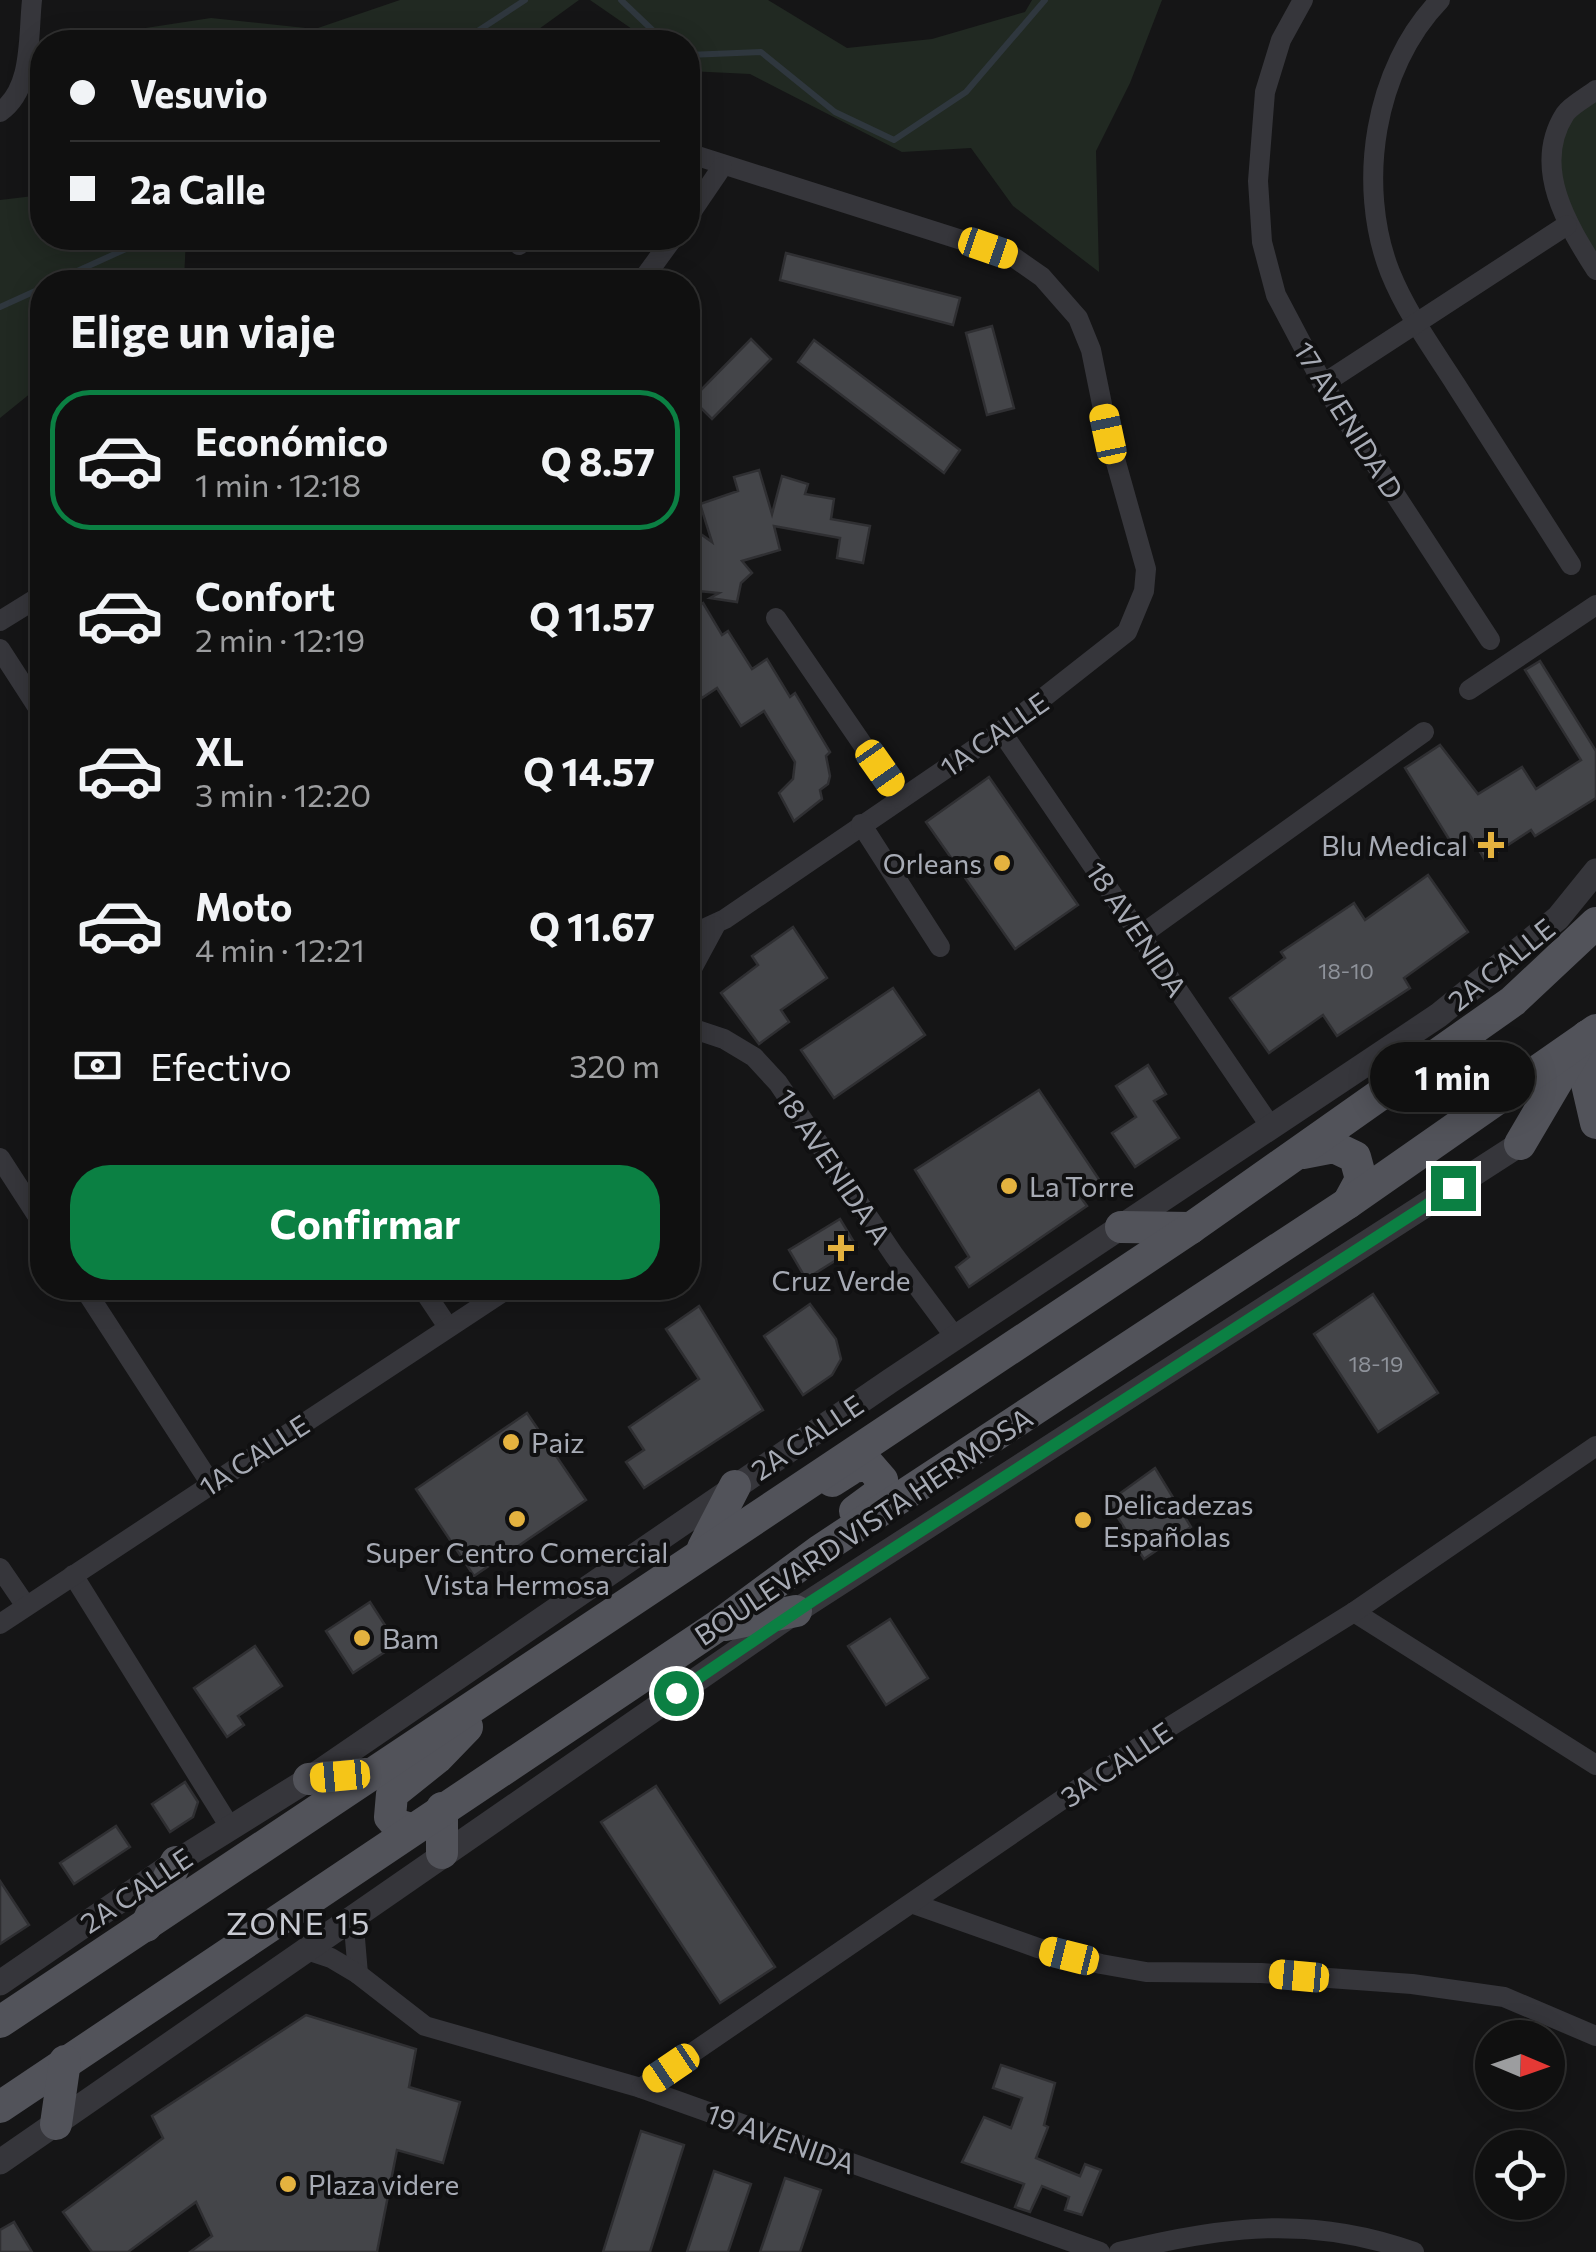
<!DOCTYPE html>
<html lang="es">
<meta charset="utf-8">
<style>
:root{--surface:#101010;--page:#1e1e1e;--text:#f1f3f6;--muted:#9c9d9f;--line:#303030;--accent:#0b8043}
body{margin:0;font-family:Commissioner,sans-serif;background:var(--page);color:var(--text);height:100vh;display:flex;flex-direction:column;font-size:38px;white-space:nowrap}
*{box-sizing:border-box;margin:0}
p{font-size:32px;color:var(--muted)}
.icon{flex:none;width:55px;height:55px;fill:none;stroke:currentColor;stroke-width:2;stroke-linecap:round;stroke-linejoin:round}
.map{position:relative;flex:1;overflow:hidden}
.drawer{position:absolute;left:30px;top:270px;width:670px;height:1030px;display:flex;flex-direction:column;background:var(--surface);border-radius:40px;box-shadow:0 5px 25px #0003,0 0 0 2px var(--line)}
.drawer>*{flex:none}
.banner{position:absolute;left:30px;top:30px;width:670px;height:220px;border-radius:40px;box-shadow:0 5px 25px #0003,0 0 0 2px var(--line);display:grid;align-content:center;height:220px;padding:0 40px;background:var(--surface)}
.needle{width:65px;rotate:92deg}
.tools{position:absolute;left:1475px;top:2020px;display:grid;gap:20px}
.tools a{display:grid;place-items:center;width:90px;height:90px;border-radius:50%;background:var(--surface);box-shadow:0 5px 25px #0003,0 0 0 2px var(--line);font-size:50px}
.end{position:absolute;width:45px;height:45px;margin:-22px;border:12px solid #0b8043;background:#fff;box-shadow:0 0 0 5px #fff}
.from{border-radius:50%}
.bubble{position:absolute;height:70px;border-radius:35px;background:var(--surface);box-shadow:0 5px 25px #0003,0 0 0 2px var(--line);font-size:32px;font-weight:700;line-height:70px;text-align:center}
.car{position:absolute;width:30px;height:60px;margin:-30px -15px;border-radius:12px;box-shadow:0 0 8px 2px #0007;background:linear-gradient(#f5c518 24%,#345 0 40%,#f5c518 0 76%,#345 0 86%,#f5c518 0)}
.banner b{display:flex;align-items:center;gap:35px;height:95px;font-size:38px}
.banner b+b{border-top:2px solid var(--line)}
.banner i{width:25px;height:25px;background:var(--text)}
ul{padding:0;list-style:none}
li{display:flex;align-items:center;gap:30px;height:140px;margin:0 20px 15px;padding:0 20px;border:5px solid transparent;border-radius:40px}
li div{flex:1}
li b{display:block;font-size:38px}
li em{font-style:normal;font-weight:700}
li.active{border-color:var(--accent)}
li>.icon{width:90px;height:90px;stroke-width:1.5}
h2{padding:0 40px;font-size:45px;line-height:120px}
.pay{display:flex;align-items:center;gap:25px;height:110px;padding:0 40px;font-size:38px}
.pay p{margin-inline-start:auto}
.action{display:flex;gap:20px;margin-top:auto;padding:20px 40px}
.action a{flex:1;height:115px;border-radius:40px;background:var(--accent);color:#fff;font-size:40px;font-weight:700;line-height:115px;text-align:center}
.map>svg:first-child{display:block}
</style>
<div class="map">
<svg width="1596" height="2252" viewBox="0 0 1596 2252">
<rect width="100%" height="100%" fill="#151516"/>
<g fill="#212922">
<path d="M400,0H579L521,42H137L139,29L211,18L315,29Z"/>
<path d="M590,0H768L847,48L932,39L1025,12L1032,0H1162L1130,83L1096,151L1099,272L1013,206L971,148L902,152L750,74L688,71V42H644L632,29Z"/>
<path d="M1596,93V264L1570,223L1555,151L1567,115Z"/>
<path d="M42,195V238H186L184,279L182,282H42V384L0,418V200Z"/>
</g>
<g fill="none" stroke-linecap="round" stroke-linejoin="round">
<g stroke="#2f373e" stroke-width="6">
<path d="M621,0L665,42"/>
<path d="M205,42H217"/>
<path d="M461,42L525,0"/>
<path d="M688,55L761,52L835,112L894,140L966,92L1045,0"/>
<path d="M53,282L128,248L131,238"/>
<path d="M0,307L42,288"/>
</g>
</g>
<g fill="#444549" stroke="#2f2f32" stroke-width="2.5">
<path d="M786,253L960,298L953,325L780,280Z"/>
<path d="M992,326L1014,408L987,415L966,333Z"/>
<path d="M751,339L771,359L712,419L692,399Z"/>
<path d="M814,340L960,450L944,473L798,362Z"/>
<path d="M759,470L772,514L782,476L808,484L805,494L834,499L831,519L870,526L863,563L837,558L840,538L774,526L780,550L742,561L752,573L741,583L737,602L710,598L719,593L688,590V525L712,542L700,504L738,491L734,477Z"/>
<path d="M703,603L722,635L728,631L752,669L767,659L790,697L795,693L830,752L826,756L830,776L828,784L820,790L822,799L794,821L779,793L793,779L795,762L764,711L741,726L717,688L702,698L688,674V612Z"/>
<path d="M1540,661L1596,751V798L1535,836L1531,830L1485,860L1469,834L1452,844L1405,768L1440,745L1478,794L1522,767L1536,789L1581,760L1525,670Z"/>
<path d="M989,777L1078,905L1015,949L926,822Z"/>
<path d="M1428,875L1468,932L1404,978L1410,988L1337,1036L1323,1015L1269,1053L1230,998L1285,958L1281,952L1354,903L1365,920Z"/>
<path d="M793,927L827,978L781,1010L789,1022L759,1044L721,993L758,965L752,956Z"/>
<path d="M893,988L925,1035L834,1098L801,1050Z"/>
<path d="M1148,1065L1166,1094L1154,1101L1179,1138L1135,1167L1112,1133L1136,1117L1116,1086Z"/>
<path d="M1039,1090L1100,1181L1079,1195L1087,1206L969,1287L956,1267L969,1257L915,1170Z"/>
<path d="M840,1219L857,1247L806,1279L789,1250Z"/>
<path d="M1373,1294L1438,1393L1378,1432L1314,1334Z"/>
<path d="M810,1304L836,1339L841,1359L832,1375L803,1395L764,1336Z"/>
<path d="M699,1306L763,1410L644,1488L626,1462L644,1450L629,1427L699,1379L666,1329Z"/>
<path d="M527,1413L586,1500L474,1576L416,1489Z"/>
<path d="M1155,1468L1191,1527L1144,1559L1108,1502Z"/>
<path d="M370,1602L397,1644L353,1673L326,1631Z"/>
<path d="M890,1619L928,1678L886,1705L848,1646Z"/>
<path d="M255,1646L282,1686L238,1716L244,1725L227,1737L194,1688Z"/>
<path d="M185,1782L198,1802L193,1817L170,1832L152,1804Z"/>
<path d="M656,1786L775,1967L720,2003L601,1822Z"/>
<path d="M116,1826L130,1847L74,1884L60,1863Z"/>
<path d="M0,1881L29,1925L0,1944Z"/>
<path d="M306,2015L416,2049L409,2087L460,2102L443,2163L397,2150L377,2252H190L212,2236L196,2202L128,2252H92L63,2212L163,2138L152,2116Z"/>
<path d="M1001,2065L1055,2083L1044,2125L1048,2127L1036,2158L1080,2176L1085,2164L1101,2170L1082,2215L1065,2210L1069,2197L1042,2186L1030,2212L1015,2207L1024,2184L962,2162L984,2117L1011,2128L1022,2098L993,2088Z"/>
<path d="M641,2131L684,2145L650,2252H603Z"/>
<path d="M714,2171L751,2184L728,2252H687Z"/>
<path d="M785,2178L821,2190L800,2252H760Z"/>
<path d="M14,2222L32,2252H0V2230Z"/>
</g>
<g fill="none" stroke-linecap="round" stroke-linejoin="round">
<g stroke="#36363b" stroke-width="20">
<path d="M1303,0L1281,40L1265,92L1258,181L1262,242L1276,295L1323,384L1490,640"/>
<path d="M1440,0C1374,68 1356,185 1390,272C1406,312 1433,349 1456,385C1494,445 1533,505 1571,565"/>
<path d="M1596,90C1587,97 1571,105 1565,114C1531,167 1568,226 1596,270"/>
<path d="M0,112C33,89 28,37 32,0"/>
<path d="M688,153L1012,256L1042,277L1078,318L1091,350L1108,434L1146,569L1144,591L1127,632L1001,731L725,919L688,936"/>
<path d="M688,217L722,167"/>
<path d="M519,245L523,238"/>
<path d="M641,282L673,238"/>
<path d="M1323,384L1567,225"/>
<path d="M776,618L900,799"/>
<path d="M0,621L42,595"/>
<path d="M0,649L42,714"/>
<path d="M1469,690L1596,605"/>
<path d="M1001,731L1271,1127"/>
<path d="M861,824L940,947"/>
<path d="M1141,935L1424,732"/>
<path d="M688,976L715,926"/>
<path d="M688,1027L724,1039L754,1057L778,1083L894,1255L955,1337"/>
<path d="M0,1158L42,1223"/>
<path d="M84,1288L211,1484"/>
<path d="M422,1288L448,1327"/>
<path d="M0,1568L26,1606"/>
<path d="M73,1575L230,1827"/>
<path d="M1354,1612L1596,1765"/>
<path d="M0,1624L509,1288"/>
<path d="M914,1904L1038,1948L1101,1964L1146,1972L1261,1973L1412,1984L1504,1997L1596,2036"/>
<path d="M353,1915L358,1974"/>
<path d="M304,1949L331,1958L358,1974L425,2026L641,2088L1100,2252"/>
<path d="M641,2088L1158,1734L1354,1612L1596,1446"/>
<path d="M1119,2252C1223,2226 1311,2215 1414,2252"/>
</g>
<g stroke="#36363b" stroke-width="25">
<path d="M0,1983L176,1862L309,1779L890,1381L1439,1015L1558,918L1596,871"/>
<path d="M0,2162L796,1611L1520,1144"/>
</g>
<g stroke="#52535a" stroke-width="32">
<path d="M1587,1036V1084L1596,1123"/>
<path d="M1520,1144L1576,1049"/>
<path d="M1303,1153L1334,1147L1355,1157L1361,1179L1348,1203"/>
<path d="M1121,1227L1191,1228"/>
<path d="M832,1481L854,1467L869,1465L882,1480L878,1494L855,1511"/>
<path d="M703,1548L735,1486"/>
<path d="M725,1625L796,1611"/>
<path d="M309,1779L366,1774"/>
<path d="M442,1808V1853"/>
<path d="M411,1829L397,1825L390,1817L392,1794L437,1758L467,1727"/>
<path d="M146,1926L176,1862"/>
<path d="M0,2022L1191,1228L1513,1001L1596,923"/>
<path d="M0,2107L716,1627L819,1551L1348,1203L1596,1030"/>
<path d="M56,2124L65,2061"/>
</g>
</g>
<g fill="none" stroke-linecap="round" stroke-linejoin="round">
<path stroke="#0b8043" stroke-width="12" d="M676,1693L812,1601L1453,1188"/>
</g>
<g fill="#e4b23f" stroke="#101011" stroke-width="4">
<path d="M1486 830h10v10h10v10h-10v10h-10v-10h-10v-10h10z"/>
<circle cx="1002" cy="863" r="10"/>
<circle cx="1009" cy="1186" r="10"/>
<path d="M836 1233h10v10h10v10h-10v10h-10v-10h-10v-10h10z"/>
<circle cx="511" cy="1442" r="10"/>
<circle cx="517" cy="1519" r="10"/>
<circle cx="1083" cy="1520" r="10"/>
<circle cx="362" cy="1638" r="10"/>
<circle cx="288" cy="2184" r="10"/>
</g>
<g text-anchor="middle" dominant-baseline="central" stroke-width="8" stroke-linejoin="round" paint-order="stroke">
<g font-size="22" fill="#8e929a">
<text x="1346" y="970">18-10</text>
<text x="1376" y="1363">18-19</text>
</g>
<g font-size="28" fill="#a7abb5" stroke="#101011">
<text transform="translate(1349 420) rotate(58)">17 AVENIDA D</text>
<text transform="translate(994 734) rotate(-35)">1A CALLE</text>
<text transform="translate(1137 929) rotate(56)">18 AVENIDA</text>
<text transform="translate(1501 964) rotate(-39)">2A CALLE</text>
<text transform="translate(834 1166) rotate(56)">18 AVENIDA A</text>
<text transform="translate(807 1437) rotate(-34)">2A CALLE</text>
<text transform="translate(254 1455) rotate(-33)">1A CALLE</text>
<text transform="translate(863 1526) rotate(-34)">BOULEVARD VISTA HERMOSA</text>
<text transform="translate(1116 1764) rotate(-34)">3A CALLE</text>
<text transform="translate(136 1890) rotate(-34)">2A CALLE</text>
<text transform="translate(781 2138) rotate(20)">19 AVENIDA</text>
</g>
<g font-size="28" fill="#a7abb5" stroke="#101011" text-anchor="start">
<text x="1468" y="845" text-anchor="end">Blu Medical</text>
<text x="982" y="863" text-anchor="end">Orleans</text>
<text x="1029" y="1186">La Torre</text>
<text x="841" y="1280" text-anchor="middle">Cruz Verde</text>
<text x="531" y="1442">Paiz</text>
<text x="1103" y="1504">Delicadezas<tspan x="1103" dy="32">Españolas</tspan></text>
<text x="517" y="1552" text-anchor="middle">Super Centro Comercial<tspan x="517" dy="32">Vista Hermosa</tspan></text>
<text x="382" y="1638">Bam</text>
<text x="308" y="2184">Plaza videre</text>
</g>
<g font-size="32" letter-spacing="2.5" fill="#c8cad2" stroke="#101011">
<text x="299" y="1922">ZONE 15</text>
</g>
</g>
</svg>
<div class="tools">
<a><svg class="needle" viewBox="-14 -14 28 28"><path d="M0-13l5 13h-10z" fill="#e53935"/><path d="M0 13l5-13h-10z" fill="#9c9d9f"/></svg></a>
<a><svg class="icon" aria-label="locate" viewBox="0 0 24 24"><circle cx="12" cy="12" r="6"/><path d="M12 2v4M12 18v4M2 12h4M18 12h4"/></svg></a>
</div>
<i class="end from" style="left:676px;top:1693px"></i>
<i class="end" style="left:1453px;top:1188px"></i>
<div class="bubble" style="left:1370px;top:1042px;width:165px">1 min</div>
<i class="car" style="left:988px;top:248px;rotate:109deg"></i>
<i class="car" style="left:1108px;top:434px;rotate:348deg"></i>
<i class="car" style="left:880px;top:768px;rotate:145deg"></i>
<i class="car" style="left:340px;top:1776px;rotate:265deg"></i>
<i class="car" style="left:1069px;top:1956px;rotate:284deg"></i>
<i class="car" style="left:1299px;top:1976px;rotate:275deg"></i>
<i class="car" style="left:671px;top:2068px;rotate:236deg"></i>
<div class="banner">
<b><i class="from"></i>Vesuvio</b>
<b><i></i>2a Calle</b>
</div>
<section class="drawer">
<h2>Elige un viaje</h2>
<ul>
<li class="active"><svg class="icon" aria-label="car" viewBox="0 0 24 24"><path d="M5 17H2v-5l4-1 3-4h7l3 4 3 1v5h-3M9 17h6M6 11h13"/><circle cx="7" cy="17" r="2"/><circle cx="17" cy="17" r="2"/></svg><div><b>Económico</b><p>1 min · 12:18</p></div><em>Q 8.57</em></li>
<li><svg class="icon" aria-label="car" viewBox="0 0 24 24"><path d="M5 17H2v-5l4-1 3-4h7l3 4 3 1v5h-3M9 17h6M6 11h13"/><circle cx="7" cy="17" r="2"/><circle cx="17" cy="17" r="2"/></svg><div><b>Confort</b><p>2 min · 12:19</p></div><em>Q 11.57</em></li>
<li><svg class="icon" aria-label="car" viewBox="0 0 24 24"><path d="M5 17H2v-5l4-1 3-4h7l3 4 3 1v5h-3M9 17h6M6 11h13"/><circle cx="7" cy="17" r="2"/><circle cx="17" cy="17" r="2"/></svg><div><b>XL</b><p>3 min · 12:20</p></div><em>Q 14.57</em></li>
<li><svg class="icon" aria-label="car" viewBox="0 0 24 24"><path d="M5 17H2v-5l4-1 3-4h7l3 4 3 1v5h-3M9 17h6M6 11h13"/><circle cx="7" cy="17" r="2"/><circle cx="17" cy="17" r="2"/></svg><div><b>Moto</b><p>4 min · 12:21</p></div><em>Q 11.67</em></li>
</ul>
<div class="pay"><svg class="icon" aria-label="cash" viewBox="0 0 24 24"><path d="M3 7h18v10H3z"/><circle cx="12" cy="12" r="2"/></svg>Efectivo<p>320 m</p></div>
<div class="action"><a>Confirmar</a></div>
</section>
</div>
